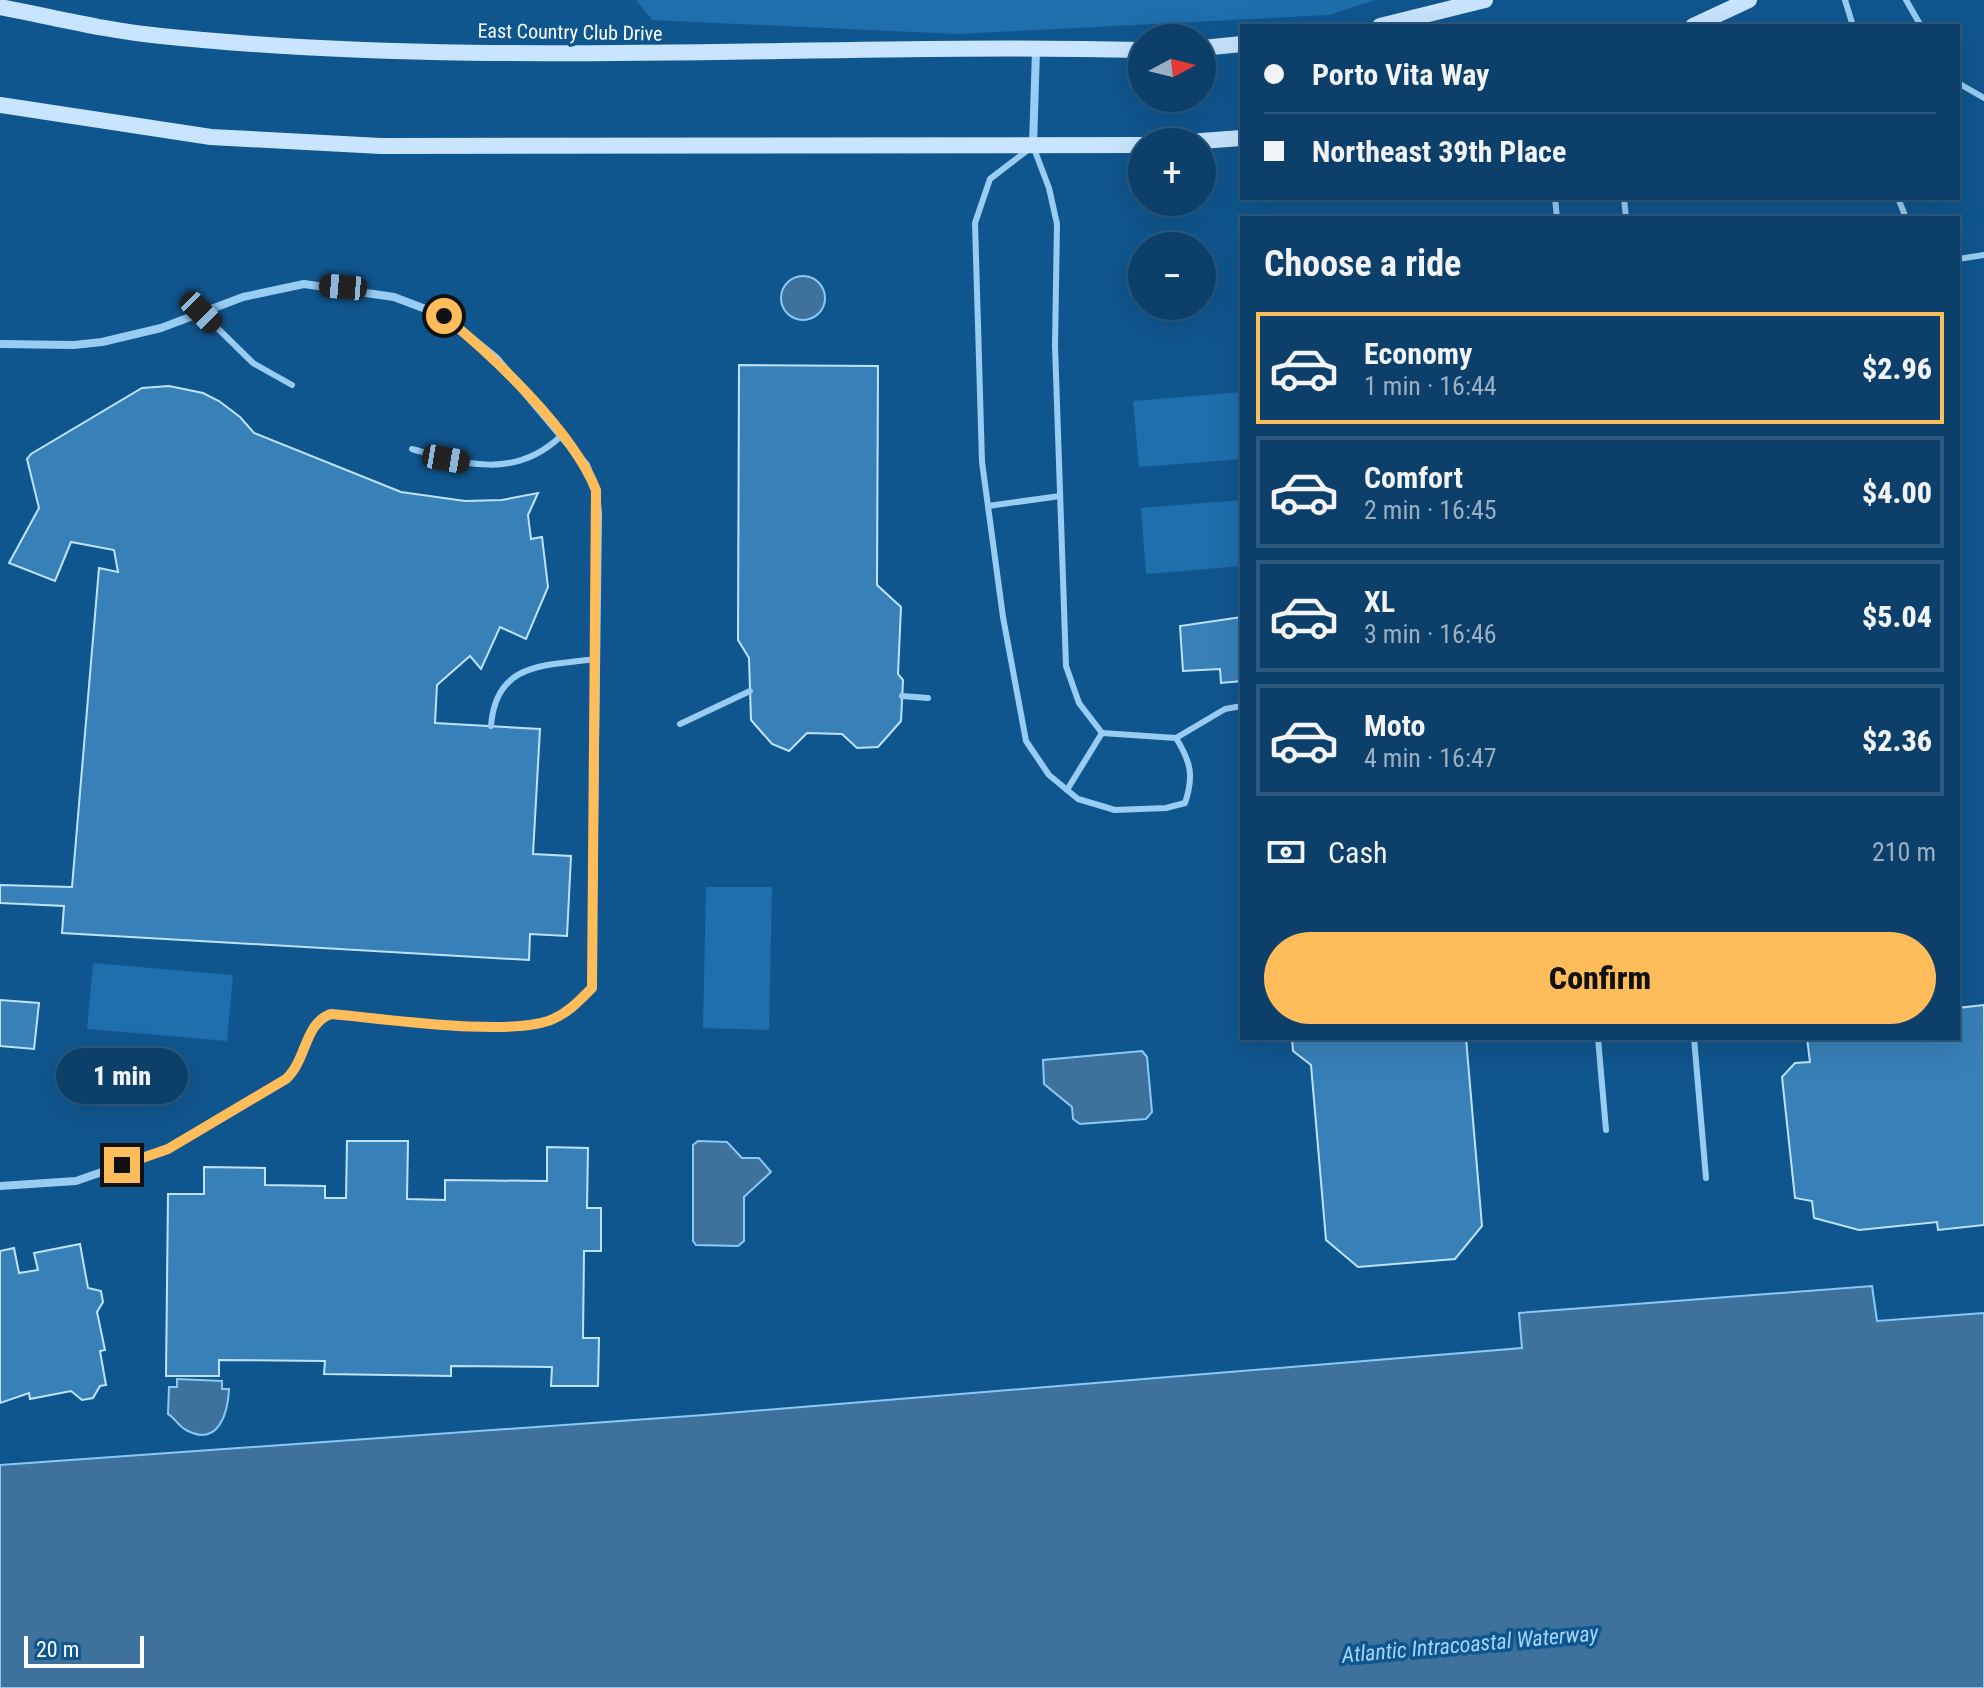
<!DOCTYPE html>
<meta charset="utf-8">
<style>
:root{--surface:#0c406a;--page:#1a4b72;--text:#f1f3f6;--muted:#9aafc1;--line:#2c597e;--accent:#ffbc5a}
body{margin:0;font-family:"Roboto Condensed",sans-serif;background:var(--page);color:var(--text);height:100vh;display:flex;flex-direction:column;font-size:30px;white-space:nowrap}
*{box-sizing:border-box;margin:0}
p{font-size:26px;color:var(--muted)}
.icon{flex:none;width:44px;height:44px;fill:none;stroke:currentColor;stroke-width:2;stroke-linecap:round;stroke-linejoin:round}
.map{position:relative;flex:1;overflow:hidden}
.side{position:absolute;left:1240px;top:216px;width:720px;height:824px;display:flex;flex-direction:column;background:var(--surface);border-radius:0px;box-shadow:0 8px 32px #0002,0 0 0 2px var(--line)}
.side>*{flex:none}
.top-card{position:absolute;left:1240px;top:24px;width:720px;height:176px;border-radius:0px;box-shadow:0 8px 32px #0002,0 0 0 2px var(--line);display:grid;align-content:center;height:176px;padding:0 24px;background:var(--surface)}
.needle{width:52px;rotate:83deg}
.fabs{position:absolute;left:1128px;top:24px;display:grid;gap:16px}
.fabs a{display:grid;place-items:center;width:88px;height:88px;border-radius:50%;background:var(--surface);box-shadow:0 8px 32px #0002,0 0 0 2px var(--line);font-size:40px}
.scale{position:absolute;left:24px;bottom:20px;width:120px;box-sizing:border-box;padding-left:8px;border:4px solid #fff;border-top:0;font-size:22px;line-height:28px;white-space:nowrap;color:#fff;-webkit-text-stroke:6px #10568e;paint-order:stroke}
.end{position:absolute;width:36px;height:36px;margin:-18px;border:10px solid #ffbc5a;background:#111;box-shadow:0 0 0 4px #111}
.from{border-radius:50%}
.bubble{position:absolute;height:56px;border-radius:28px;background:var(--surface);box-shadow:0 8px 32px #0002,0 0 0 2px var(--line);font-size:26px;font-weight:800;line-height:56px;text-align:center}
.car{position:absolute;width:24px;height:48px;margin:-24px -12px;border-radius:10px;box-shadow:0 0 6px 2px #0007;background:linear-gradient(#222 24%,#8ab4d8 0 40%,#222 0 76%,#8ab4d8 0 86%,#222 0)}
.top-card b{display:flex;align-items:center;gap:28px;height:76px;font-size:30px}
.top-card b+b{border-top:2px solid var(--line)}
.top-card i{width:20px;height:20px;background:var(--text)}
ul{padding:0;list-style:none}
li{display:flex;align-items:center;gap:24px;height:112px;margin:0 16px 12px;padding:0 8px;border:4px solid var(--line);border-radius:0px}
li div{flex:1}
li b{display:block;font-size:30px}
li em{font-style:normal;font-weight:800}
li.on{border-color:var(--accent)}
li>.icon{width:72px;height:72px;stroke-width:1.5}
h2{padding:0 24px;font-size:36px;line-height:96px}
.pay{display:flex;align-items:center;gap:20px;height:88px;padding:0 24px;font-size:30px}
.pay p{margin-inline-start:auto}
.cta{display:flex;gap:16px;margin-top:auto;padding:16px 24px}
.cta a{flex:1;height:92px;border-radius:48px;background:var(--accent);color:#111;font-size:32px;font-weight:800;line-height:92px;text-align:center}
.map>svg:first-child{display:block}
</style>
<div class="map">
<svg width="1984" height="1688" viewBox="0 0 1984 1688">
<rect width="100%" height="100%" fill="#10568e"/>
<g fill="#1e6fac">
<path d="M636,0H1375L1329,15L957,34L652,20Z"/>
<path d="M1242,392V459L1139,467L1133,401Z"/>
<path d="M1242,500V566L1146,574L1141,508Z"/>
<path d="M706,887H772L769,1030L703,1028Z"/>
<path d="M93,963L233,975L227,1041L87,1029Z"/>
</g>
<g fill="#3e719b" stroke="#8ac9f6" stroke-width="2">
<circle cx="803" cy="298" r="22"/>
<path d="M1142,1051L1147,1057L1152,1112L1146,1119L1080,1124L1073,1119L1072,1107L1044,1084L1043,1060Z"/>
<path d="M698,1141L727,1142L742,1158H759L771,1172L744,1197V1241L738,1246L696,1245L693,1241V1145Z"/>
<path d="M1872,1286L1877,1321L1984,1313V1688H0V1465L704,1415L1522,1348L1519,1313Z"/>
<path d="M177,1379L222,1381V1389H229C228,1412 219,1448 186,1430C178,1426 174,1417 168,1414L169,1387H177Z"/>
</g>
<g fill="#3880b8" stroke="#c0e3fd" stroke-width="2">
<path d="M739,365L878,366L877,585L901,607L898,674L903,680L901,721L878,747L857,748L842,734L807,733L789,751L772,744L751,720L749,658L738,640Z"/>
<path d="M169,386L203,393L219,401L240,417L254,433L401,492L465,501L502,500L538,493L528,515L531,539L542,537L548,587L526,639L500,627L481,669L470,656L437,685L435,723L540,729L533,854L571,856L567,936L530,934L529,960L62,933L64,906L0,903V885L72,887L99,568L118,572L114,550L71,542L55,581L9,563L39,508L27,459L31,454L142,388Z"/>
<path d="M1242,617V681L1221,683L1220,669L1183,671L1180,626Z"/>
<path d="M0,1000L39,1003L34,1049L0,1046Z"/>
<path d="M1984,1005V1225L1938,1230L1937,1222L1859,1230L1814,1218L1812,1201L1795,1198L1782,1077L1795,1063L1810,1062L1807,1038H1958V1008Z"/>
<path d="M1292,1038H1466L1482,1226L1455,1259L1358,1267L1326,1240L1311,1065L1293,1051Z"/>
<path d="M347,1141H408L407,1199L445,1200V1180L547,1181V1147L588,1148L587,1208H601V1251H584L583,1338H599L598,1386H551L552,1367L451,1366V1376L324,1374L325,1361L219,1360V1376H166L168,1194H204V1167L265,1168V1185L325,1186V1198H346Z"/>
<path d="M80,1244L88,1288L101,1291L103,1302L97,1312L105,1350L100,1351L106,1385L100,1386L93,1398L82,1400L71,1391L30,1399L29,1393L0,1403V1251L14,1248L19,1273L38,1270L34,1253Z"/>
</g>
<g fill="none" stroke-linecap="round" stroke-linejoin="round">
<g stroke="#99ccf3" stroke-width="6">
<path d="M1845,0L1853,26"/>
<path d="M1906,0L1921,26"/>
<path d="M1958,83L1984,98"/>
<path d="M1033,146L1049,188L1057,224L1055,346L1066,666L1079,703L1102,733L1176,738C1191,762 1194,776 1185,803L1166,808L1115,810L1078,799L1049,775L1026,741L1003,617L982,462L975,223L990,179Z"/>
<path d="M1555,198L1557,218"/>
<path d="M1624,198L1626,218"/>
<path d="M1898,198L1906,218"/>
<path d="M1958,259L1984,255"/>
<path d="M201,312L253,363L292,385"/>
<path d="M412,449C467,465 516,479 561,436"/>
<path d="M988,506L1060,496"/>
<path d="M902,696L928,698"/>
<path d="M680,724L750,691"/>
<path d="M491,726C496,662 543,666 596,659"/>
<path d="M1176,738L1225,709L1242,706"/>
<path d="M1067,790L1102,733"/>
<path d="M1598,1038L1606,1130"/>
<path d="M1694,1038L1706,1178"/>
</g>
<g stroke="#99ccf3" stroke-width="8">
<path d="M1033,145L1036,50"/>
<path d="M0,344L74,345L102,342L161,328L243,297L304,284L394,297L444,316L496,358L586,465L596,490L598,514L592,988C580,1000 569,1011 553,1019C511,1038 380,1018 331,1014C304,1023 307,1060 286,1079L168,1149L76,1181L0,1186"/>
</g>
<g stroke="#c8e5fd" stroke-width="16">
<path d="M0,7C53,17 107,31 161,36C487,70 815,42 1142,50"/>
<path d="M1380,26L1485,0"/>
<path d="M1693,26L1749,0"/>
<path d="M1202,48L1242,44"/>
<path d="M0,105L211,137L381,146L1142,145"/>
<path d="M1187,142L1242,138"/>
</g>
</g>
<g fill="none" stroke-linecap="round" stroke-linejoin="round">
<path stroke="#ffbc5a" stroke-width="10" d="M122,1165L168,1149L286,1079C307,1060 304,1023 331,1014C380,1018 512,1038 553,1019C569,1012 580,1000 592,988L596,490C572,430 494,357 444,316"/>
</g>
<g text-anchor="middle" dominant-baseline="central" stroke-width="7" stroke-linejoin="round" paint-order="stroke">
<g font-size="20" fill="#fff" stroke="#10568e">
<text transform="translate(570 32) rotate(1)">East Country Club Drive</text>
</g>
<g font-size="22" font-style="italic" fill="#a5d5fa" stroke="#10568e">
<text transform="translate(1470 1644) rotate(-5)">Atlantic Intracoastal Waterway</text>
</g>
</g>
</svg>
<div class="fabs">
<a><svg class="needle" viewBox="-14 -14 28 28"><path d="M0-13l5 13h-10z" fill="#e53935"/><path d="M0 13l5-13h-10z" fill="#9aafc1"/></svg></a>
<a>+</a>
<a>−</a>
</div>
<div class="scale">20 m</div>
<i class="end from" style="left:444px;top:316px"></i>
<i class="end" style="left:122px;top:1165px"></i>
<div class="bubble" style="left:56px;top:1048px;width:132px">1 min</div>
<i class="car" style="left:343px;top:287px;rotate:275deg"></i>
<i class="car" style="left:201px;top:312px;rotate:135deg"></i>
<i class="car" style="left:446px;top:459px;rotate:100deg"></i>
<div class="top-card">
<b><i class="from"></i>Porto Vita Way</b>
<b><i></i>Northeast 39th Place</b>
</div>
<section class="side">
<h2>Choose a ride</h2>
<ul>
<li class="on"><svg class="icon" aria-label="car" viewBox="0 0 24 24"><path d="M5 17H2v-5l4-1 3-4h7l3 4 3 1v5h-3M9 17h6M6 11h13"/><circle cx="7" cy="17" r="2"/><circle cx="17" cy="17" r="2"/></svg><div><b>Economy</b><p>1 min · 16:44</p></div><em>$2.96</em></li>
<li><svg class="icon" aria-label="car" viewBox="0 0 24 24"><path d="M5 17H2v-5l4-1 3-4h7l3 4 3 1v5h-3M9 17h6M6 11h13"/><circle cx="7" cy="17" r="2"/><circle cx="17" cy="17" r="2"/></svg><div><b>Comfort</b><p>2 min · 16:45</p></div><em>$4.00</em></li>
<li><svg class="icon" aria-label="car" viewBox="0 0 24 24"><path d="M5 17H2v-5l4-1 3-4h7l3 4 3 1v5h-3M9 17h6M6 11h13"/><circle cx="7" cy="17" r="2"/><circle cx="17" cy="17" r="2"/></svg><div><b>XL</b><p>3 min · 16:46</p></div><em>$5.04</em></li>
<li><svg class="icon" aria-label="car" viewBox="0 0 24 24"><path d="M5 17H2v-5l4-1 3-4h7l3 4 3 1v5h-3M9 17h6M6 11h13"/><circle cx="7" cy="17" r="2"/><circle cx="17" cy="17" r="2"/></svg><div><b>Moto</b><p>4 min · 16:47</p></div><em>$2.36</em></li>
</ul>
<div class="pay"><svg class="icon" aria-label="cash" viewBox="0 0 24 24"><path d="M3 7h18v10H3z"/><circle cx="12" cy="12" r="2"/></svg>Cash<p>210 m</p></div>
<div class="cta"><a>Confirm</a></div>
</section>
</div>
